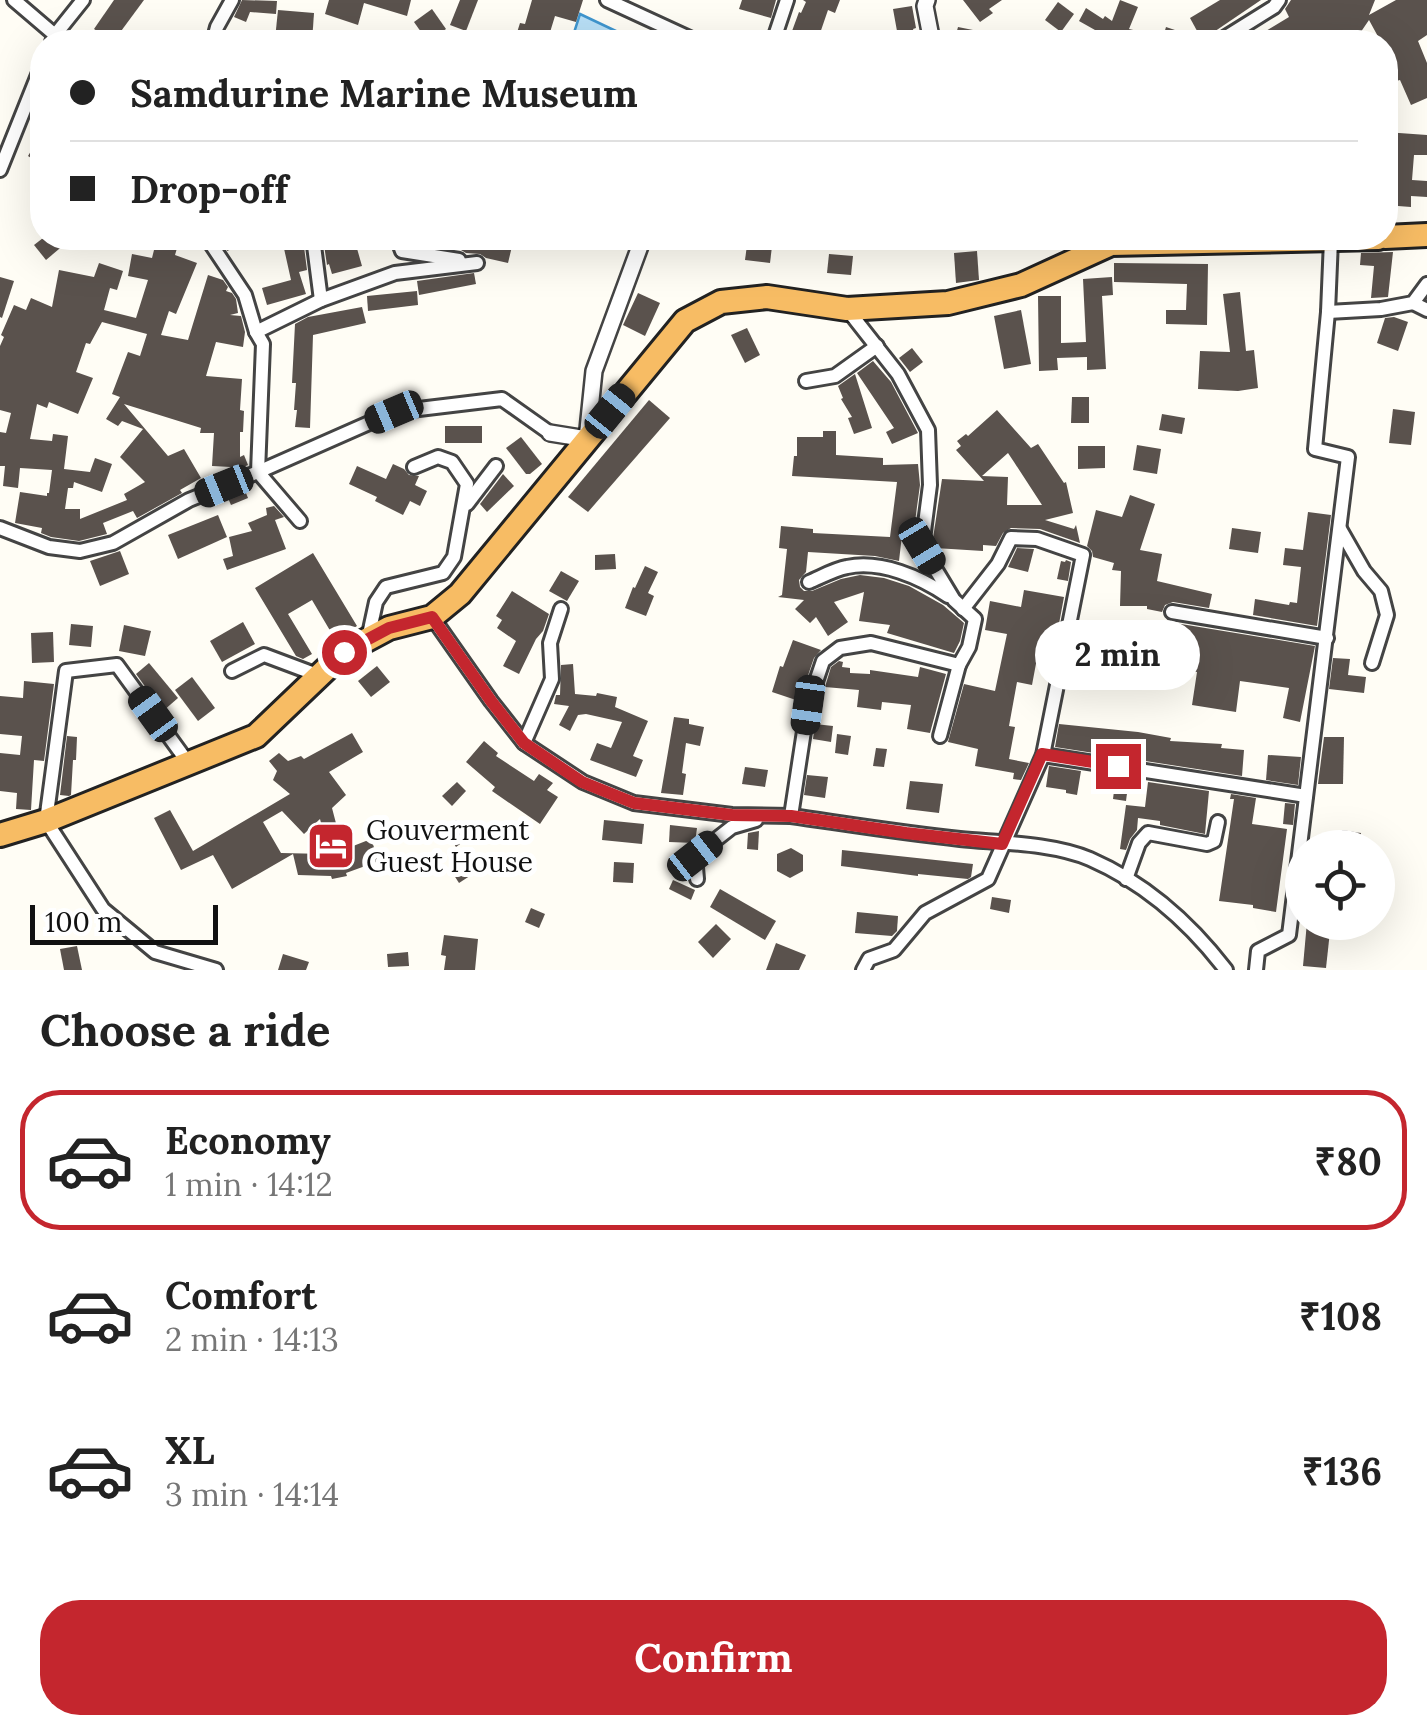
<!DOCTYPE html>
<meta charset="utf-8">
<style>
:root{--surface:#fff;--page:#f2f2f2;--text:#222;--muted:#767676;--line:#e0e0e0;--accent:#c4262e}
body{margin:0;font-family:Lora,serif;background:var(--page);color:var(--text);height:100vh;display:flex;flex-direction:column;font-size:38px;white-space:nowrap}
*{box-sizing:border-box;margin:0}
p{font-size:32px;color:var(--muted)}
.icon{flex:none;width:55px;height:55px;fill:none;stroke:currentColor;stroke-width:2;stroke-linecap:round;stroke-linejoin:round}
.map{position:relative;height:970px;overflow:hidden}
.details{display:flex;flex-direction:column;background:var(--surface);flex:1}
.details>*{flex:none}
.top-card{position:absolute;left:30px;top:30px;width:1368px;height:220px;border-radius:40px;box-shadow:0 10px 40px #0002;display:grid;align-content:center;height:220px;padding:0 40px;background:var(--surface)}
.fabs{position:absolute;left:1285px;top:830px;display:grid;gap:20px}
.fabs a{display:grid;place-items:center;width:110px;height:110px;border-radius:50%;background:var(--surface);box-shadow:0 10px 40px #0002;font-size:50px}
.scale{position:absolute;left:30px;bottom:25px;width:188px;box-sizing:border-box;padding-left:10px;border:5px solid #111;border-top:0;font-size:28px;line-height:35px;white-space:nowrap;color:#111;-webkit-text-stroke:8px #fff;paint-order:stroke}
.end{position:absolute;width:45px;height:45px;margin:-22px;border:12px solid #c4262e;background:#fff;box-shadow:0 0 0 5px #fff}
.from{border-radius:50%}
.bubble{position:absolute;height:70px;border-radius:35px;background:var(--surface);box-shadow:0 10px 40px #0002;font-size:32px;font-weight:700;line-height:70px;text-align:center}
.car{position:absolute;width:30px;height:60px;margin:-30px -15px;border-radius:12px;box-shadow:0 0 8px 2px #0007;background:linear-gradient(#222 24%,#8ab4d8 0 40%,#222 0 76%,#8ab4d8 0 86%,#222 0)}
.top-card b{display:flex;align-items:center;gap:35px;height:95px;font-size:38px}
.top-card b+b{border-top:2px solid var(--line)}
.top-card i{width:25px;height:25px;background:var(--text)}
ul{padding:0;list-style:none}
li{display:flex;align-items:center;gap:30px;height:140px;margin:0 20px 15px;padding:0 20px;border:5px solid transparent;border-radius:40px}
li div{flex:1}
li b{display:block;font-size:38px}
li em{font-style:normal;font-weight:700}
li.selected{border-color:var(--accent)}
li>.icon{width:90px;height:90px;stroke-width:1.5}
h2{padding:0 40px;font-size:45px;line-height:120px}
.button{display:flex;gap:20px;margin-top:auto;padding:20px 40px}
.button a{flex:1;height:115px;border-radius:40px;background:var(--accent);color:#fff;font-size:40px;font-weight:700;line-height:115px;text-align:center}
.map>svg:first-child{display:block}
</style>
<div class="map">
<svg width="1427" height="970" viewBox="0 0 1427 970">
<rect width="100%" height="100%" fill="#fffdf5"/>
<path fill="#b9e0f7" stroke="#3f96cf" stroke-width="2.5" d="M580,14L639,42H571Z"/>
<g fill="#5a524d" fill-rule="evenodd">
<path d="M114,0H144L113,42L94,29Z"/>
<path d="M242,0L277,1L276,14L250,12L246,22L234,17Z"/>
<path d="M329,0H411L407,16L364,3L358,25L325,14Z"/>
<path d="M460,0H478L466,31L450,25Z"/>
<path d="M532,0H583L576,22L555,16L547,42H514L520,23L525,24Z"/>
<path d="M742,0H776L771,18L739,9Z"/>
<path d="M840,0L835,13L828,10L817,42H788L799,12L801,13L806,2L803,0Z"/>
<path d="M963,0H1002L989,9L993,13L980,22Z"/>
<path d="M1120,0L1138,7L1129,29L1163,37L1166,27L1181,32L1178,42H1108L1095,30L1079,21L1086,8L1103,19L1105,16L1112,21Z"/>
<path d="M1220,0H1261L1202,40L1190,18Z"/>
<path d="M1291,0H1375L1369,15L1396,0H1427V35L1418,41L1427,63V98L1411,105L1400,80L1385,84V66L1393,63L1385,49V42H1381L1369,20L1354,42H1306L1299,36L1288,42H1248L1289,17L1285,9Z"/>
<path d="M1058,2L1074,14L1061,32L1045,20Z"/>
<path d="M912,6L916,28L913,29L917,42H899L893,9Z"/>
<path d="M432,9L446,29L428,42L414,22Z"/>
<path d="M278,10L314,13L312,42L275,39Z"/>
<path d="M958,27L983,32L981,42H954Z"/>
<path d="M1024,31L1057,38V42H1021Z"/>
<path d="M1385,132L1427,135V155H1414L1412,180L1427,181V197L1411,196V207L1385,205Z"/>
<path d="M42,133V165L28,156Z"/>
<path d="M43,238H72L46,260L34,245Z"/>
<path d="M157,238H180L175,255L197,263L176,314L169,311L161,335L188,340L208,275L223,280L228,287L226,291L232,293L236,299L238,313L230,315L241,316L245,332L243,347L216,342L206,376L242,379L240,410L244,411L243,432H240V457L244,455L248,465L232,472L231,467L212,466L214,433H200L201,428L124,404L168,456L184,449L201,478L180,490L182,493L137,518L133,511L103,523L107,534L79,541L51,537L41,533L42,528L15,523L20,492L47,496V493H49L52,470L20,468L18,488L3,486L5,466H0V432L6,433L11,413L0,410V346L4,337L1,335L14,305L26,310L31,298L52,307L59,270L94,277L99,263L123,271L117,290L110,288L104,310L136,318L148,280L128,276L132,254L152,258ZM102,322L147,334L140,356L128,352L112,394L120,397L106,419L118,426L122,421L143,429L120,457L145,482L124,494L127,500L80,519V509H65L68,488H73L74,482L102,492L112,464L95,458L90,472L64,469L68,436L53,434L52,441L30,439L37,404L47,408L49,402L78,414L93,378L76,372L86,343L90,344Z"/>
<path d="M222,238H258L227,251Z"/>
<path d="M323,238H354L362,266L332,274L329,264L327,265Z"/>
<path d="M464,238H514L508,263L486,258L480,254L466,253L461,250Z"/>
<path d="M748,238H773L770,263L745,260Z"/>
<path d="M303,239L307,270L299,272L306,294L267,305L262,288L291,280L283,244Z"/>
<path d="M977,251L979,280L956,283L954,253Z"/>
<path d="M1393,252L1388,297L1371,298L1374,266L1360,265L1361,253Z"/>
<path d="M829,254L853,256L851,275L827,273Z"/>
<path d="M1114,263L1208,264L1207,325L1166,324V310H1186L1187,284L1114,282Z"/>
<path d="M474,273L476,284L419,295L417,281Z"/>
<path d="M0,277L14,281L2,318L0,317Z"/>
<path d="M1112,277L1113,295L1102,296L1106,369L1087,370V357L1057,358L1058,370L1039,371L1038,296H1061V343L1086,342L1083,279Z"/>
<path d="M417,291L418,305L368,311L367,296Z"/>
<path d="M1240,292L1246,351L1254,350L1258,388L1238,391L1198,389L1200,351L1230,352L1223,294Z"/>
<path d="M638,293L660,303L645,336L623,325Z"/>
<path d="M362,307L366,323L313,335L310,428L295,427L297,410H294L296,383H292L295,324L308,317Z"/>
<path d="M1021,310L1031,364L1004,369L994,316Z"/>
<path d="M1394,317L1408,322L1398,351L1377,343L1385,318Z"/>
<path d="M747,328L760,355L745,363L731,335Z"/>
<path d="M912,348L923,362L910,372L899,358Z"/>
<path d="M873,361L891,382L918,433L892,444L886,432L894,428L857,373Z"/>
<path d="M855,374L872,428L854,434L848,418L852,417L841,399L843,398L838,386Z"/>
<path d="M1072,397H1089V423H1071Z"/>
<path d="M649,400L670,418L588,512L568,497Z"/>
<path d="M1393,409L1415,412L1411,445L1389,443Z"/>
<path d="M997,410L1031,448L1038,444L1064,483L1066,482L1073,513L1045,520L1074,529L1076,525L1080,543L1040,529L1011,528L1003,533L996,546L983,545V551L935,548L932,545L942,479L984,481L956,450L961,446L957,441L966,434L968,436ZM1008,453L1014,462L1042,505H1007L1008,477L982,476Z"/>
<path d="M1162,414L1185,418L1182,434L1159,430Z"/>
<rect x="445" y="426" width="37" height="17"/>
<path d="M823,431H836V455L883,458V465L918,464L920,485L913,536L902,535L899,561L875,556L808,552L806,572L799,580L800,587L804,591H812L841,579L860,575L884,578L909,586L943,605L964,623L960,641L954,653L887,633L890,625L859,621L864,592L834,602L848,622L828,636L816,617L810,623L795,609L804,600L778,597L782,595L787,549L779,548L781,526L813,529V533L890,537L897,482L792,476L794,456H797V437H823Z"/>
<path d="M521,437L542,464L530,474H526L506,448Z"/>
<path d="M1137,445L1161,449L1157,474L1133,470Z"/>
<path d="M1078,446H1105V468L1078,469Z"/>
<path d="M393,464L404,469L409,475L419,476L415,485L427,491L420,506L410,501L403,515L375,501L377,497L349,484L357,466L386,479Z"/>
<path d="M503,474L514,486L487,512L480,504Z"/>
<path d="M244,488L248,498L231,505L227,496Z"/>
<path d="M1130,495L1155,504L1140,550L1162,554L1157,581L1212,594L1209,608L1173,602L1165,605L1162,612L1147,609V606H1120L1121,571L1112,570L1114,563L1093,557L1092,551L1087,546L1096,510L1122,517Z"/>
<path d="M274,506L284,517L275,520L286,549L227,570L223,559L233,556L229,537L252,531L248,523L267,515L266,508Z"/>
<path d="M1308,512L1331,515L1317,626L1253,615L1255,599L1289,605L1290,602L1297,603L1301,567L1283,565L1285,548L1303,550Z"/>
<path d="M218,515L227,537L178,559L168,535Z"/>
<path d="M1232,528L1261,532L1258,553L1229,549Z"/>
<path d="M1017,548L1034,549L1028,572L1008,567Z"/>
<path d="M120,551L129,574L100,586L90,561Z"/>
<path d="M313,553L357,626L335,639L312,600L288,614L312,654L303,659L296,656L255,588Z"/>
<path d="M615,554L616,569L595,570V555Z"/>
<path d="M1066,560L1071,562L1068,581L1057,579L1061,561L1065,562Z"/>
<path d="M645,566L658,572L648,593L654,596L646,616L625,608L633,587L635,588Z"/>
<path d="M561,571L579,581L567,601L549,591Z"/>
<path d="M1024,590L1064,597L1053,656L1038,653L1032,685L1017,682L1009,726L1015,727L1009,759L1029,763L1021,780L1013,779L1014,773L975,766L978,749L948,742L964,684L995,691L1007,634L985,630L990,601L1021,607Z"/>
<path d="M512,591L549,614L543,631L536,639L519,674L503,666L516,641L497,628L502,620L496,616Z"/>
<path d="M243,622L255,644L222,662L210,641Z"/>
<path d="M1175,623L1315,646L1300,722L1283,718L1289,688L1240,681L1236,712L1192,705L1197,672L1163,666L1166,643L1172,644Z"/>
<path d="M71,624L93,626L91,647L69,645Z"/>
<path d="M124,625L151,631L145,656L119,651Z"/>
<path d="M53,632L54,662L32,663L31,633Z"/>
<path d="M793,640L821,650L814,658L799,701L772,692L780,666L783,667Z"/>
<path d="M1333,658L1350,659L1348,675L1366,677L1364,693L1329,689Z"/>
<path d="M839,661L843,662L842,667L850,668V673L870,674V670L918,677L920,667L946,674L930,733L907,729L911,705L882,702L881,710L857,707L859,690L825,687L831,667Z"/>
<path d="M149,663L178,698L163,711L136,674Z"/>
<path d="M573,664L575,694L596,696L597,693L617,697L615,707L648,721L633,756L643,760L636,777L590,760L597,743L611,748L622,722L586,714L578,715L570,731L559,725L569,706L554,704L556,695H560L561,665Z"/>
<path d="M1081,664L1119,667L1116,688L1079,683Z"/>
<path d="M377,666L390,682L371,697L358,681Z"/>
<path d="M192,677L215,708L198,721L175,690Z"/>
<path d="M24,681L54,684L44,761L34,760L31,810L16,809L17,793L0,791V753L20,755L22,736L0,734V696L23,698Z"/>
<path d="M674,717L689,719V724L704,727L700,746L686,743L682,773L686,774L683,795L661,793Z"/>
<path d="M815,724L833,726L831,742L813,739Z"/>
<path d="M1059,724L1138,732L1171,738L1170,741L1222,744L1221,748L1244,750L1242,776L1055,747Z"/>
<path d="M352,733L363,752L329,772L346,795L332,808L343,850L371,839L379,861L346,873L347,876L332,879L331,876L298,875L293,854L232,889L213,855L181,870L154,818L170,810L193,851L290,794L273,780L277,771L269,761L279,753L288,761L301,756L304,759ZM282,811L304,834L320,819L327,846L324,847L326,854L281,853L263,822Z"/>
<path d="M837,734L851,736L848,755L835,753Z"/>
<path d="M67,736L77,737L76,760H73L71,795L69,796L60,795Z"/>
<path d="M1324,737H1344L1343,784H1318Z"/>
<path d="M484,741L498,753L496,756L534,781L539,774L553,783L547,790L558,797L540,824L492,791L495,787L466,762Z"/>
<path d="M876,748L887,749L884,767L873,766Z"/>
<path d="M1268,755L1301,757L1298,785L1266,780Z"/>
<path d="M1049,766L1081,771L1077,795L1066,793V790L1046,787Z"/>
<path d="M745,767L768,770L765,787L742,784Z"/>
<path d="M807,775L828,777L825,798L804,795Z"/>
<path d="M1116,776L1129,778L1126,801L1113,799Z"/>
<path d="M910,781L943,784L939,813L906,809Z"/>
<path d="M457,782L466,791L452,806L442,796Z"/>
<path d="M1148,782L1209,791L1205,834L1160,825V821L1138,818L1137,830L1130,839L1126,850L1120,849L1126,805L1145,807Z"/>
<path d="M1231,794L1256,798L1252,824L1287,829L1276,912L1253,908V905L1219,901L1234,799H1230Z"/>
<path d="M1285,803L1295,804L1293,825L1283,824Z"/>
<path d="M456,820L467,839L456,847L444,827Z"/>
<path d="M604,820L644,824L642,844L602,840Z"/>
<path d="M670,825L697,828L695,843L669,842Z"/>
<path d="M1342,830L1361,833L1360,840L1363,841V848H1317L1319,836L1340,838Z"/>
<path d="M759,831L758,850L747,849L748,833Z"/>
<path d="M791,848L803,855V871L790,878L777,871V854Z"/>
<path d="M842,850L973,864L971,877L968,879L918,874V876L841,866Z"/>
<path d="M470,855L479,870L459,883L450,869Z"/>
<path d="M614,862L634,863L633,883L613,882Z"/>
<path d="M673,880L695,890L691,900L669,889Z"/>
<path d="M720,889L776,921L765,940L710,907Z"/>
<path d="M992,897L1011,900L1009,913L990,909Z"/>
<path d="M531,908L545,914L539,928L525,922Z"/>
<path d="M857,912L898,916L897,931L892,936L855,933Z"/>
<path d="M1307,922H1331L1326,968L1303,966Z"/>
<path d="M716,924L731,939L713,958L698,942Z"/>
<path d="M444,935L478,939L475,970H444L446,956L441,955Z"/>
<path d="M776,943L806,955L799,970H766Z"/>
<path d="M77,946L82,970H64L60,949Z"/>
<path d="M408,952L409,966L388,967L387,954Z"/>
<path d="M283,954L309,962L306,970H278Z"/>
</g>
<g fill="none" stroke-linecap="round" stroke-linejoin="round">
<g stroke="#444" stroke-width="18">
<g id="minor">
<path d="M14,0L55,35L52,42"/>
<path d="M607,0L698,42"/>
<path d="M55,35L83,0"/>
<path d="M213,42L217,27L232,0"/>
<path d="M773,42L787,0"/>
<path d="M1218,42L1274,7L1279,0"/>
<path d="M0,170L42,65"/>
<path d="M313,238L321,300"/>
<path d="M397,238L402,251L459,260"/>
<path d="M1413,303L1427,310"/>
<path d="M847,309L898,374L928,430L930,485L922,547L954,600L975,619L969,647L959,665L871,643L840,648L823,661L808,705L791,816C847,824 903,833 960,839C1000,843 1052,843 1090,859C1145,883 1190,923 1226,970"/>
<path d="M1328,312L1381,309L1413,303L1427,284"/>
<path d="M256,332L321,300L395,273L477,263"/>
<path d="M806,381L835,376L877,346"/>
<path d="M467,504L496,466"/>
<path d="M300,521L258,472L394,412L502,399L550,433"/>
<path d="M0,528L49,547L80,551L113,543L189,500L258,472L263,344L256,332L245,295L207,238"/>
<path d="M1340,529L1364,571L1381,591L1387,615L1372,663"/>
<path d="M809,582C821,577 835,569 847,567C881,560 920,577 948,596"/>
<path d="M1172,612L1327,638"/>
<path d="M432,617L491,701L524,743L583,782L634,803L732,815L791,816"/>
<path d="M368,639L376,602L386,587L443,573L454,557L467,484L452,462L438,457L414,467"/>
<path d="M232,671L264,655L320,676"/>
<path d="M940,736L959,665"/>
<path d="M524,743L552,679L550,643L561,609"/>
<path d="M1043,755L1306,796"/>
<path d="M189,764L117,665L66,671L46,821L103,909L155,952L216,970"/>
<path d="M697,879L695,856L732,827L756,820"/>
<path d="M1126,879L1139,843L1148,833L1207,844L1214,841L1218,822"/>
<path d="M863,970L869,959L894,950L925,913L988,879L1043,755L1083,555L1037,539L1011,538L998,564L963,609"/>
<path d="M1256,970L1258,951L1289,935L1348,457L1315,449L1328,312L1331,240"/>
</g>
</g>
<g stroke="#444" stroke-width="20">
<g id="tertiary">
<path d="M927,0L925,6L932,42"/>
<path d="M550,433L587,439L594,371L643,238"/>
</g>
</g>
<g stroke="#222" stroke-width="28">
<g id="trunk">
<path d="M1385,237L1427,235"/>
<path d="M0,835L46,821L256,736L344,652L389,628L432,617L460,594L685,321L721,302L767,297L847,309L948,303L1021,285L1111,244L1378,238"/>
</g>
</g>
<use href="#minor" stroke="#fff" stroke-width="12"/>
<use href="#tertiary" stroke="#fff" stroke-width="15"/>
<use href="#trunk" stroke="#f7bc64" stroke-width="22"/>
</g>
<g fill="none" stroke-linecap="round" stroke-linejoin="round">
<path stroke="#c4262e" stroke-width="12" d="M344,652L389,628L432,617L491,701L524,743L582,782L634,803L732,815L791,816L906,833L1002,844L1042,754L1118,766"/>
</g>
<defs>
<g id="hotel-square" transform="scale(2.5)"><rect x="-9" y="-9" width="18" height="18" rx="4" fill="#c4262e" stroke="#fff"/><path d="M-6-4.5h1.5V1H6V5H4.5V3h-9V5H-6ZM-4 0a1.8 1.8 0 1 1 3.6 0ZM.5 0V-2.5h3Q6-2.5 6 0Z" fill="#fff"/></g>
</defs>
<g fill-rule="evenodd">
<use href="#hotel-square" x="331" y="846"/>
</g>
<g text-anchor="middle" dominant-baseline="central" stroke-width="10" stroke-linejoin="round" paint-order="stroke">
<g font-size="28" fill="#111" stroke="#fff" text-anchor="start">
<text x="366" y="830">Gouverment<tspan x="366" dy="32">Guest House</tspan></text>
</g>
</g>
</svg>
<div class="fabs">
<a><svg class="icon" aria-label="locate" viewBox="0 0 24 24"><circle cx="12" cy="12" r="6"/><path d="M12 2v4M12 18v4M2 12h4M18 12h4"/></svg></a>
</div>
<div class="scale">100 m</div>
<i class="end from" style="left:344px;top:652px"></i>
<i class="end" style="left:1118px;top:766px"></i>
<div class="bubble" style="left:1035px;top:620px;width:165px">2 min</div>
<i class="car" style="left:610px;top:411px;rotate:39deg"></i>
<i class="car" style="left:394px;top:412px;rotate:247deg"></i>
<i class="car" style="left:224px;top:486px;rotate:248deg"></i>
<i class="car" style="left:922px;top:546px;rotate:149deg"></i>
<i class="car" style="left:808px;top:705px;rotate:188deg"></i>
<i class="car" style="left:153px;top:714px;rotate:324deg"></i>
<i class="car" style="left:695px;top:856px;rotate:52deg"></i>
<div class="top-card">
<b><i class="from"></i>Samdurine Marine Museum</b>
<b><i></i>Drop-off</b>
</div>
</div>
<section class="details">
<h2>Choose a ride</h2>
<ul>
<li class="selected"><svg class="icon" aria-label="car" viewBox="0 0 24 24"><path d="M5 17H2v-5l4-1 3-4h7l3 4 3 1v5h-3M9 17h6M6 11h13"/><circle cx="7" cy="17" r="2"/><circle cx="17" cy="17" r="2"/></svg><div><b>Economy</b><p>1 min · 14:12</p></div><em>₹80</em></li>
<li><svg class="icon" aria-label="car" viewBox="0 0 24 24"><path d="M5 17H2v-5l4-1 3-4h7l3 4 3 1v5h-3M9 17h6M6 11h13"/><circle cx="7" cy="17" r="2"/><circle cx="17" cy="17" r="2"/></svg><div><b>Comfort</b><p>2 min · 14:13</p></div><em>₹108</em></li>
<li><svg class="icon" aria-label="car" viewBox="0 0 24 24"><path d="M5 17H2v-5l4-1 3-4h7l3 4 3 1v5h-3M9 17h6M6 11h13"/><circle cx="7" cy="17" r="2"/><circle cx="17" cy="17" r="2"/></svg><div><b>XL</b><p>3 min · 14:14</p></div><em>₹136</em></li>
</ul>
<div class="button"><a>Confirm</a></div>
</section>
